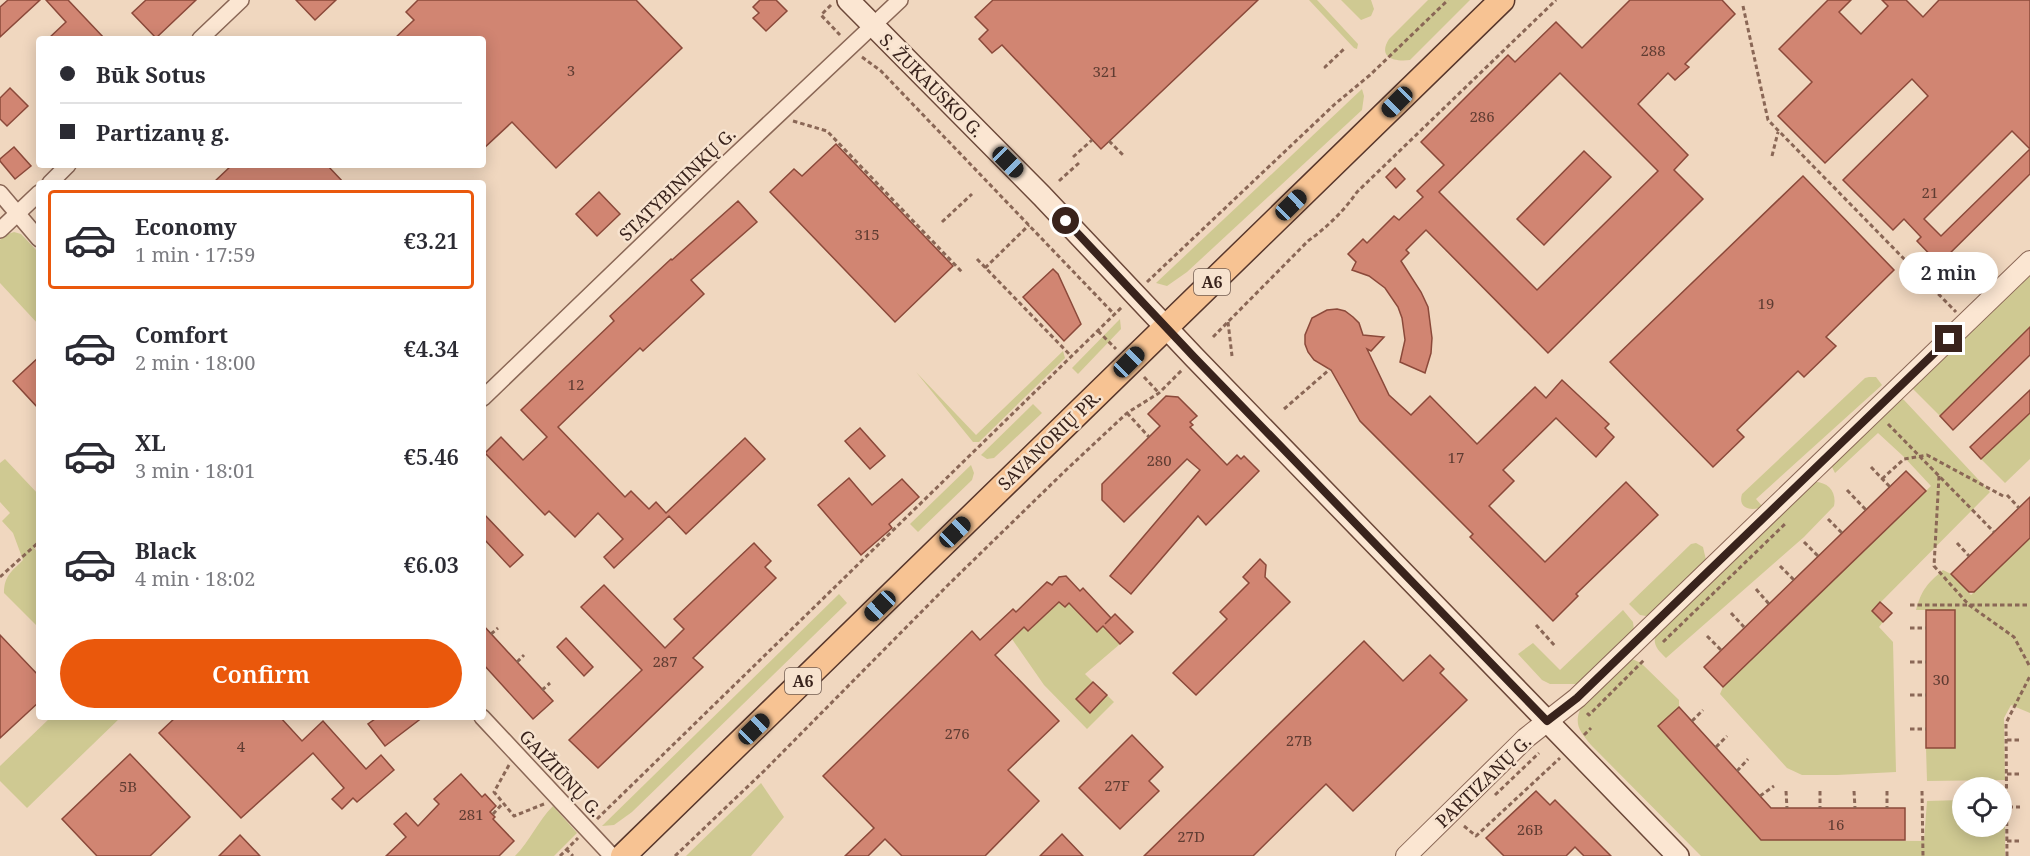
<!DOCTYPE html>
<meta charset="utf-8">
<style>
:root{--surface:#fff;--page:#f2f2f3;--text:#2b2b33;--muted:#7c7c81;--line:#e1e1e2;--accent:#ea580c}
body{margin:0;font-family:"Noto Serif",serif;background:var(--page);color:var(--text);height:100vh;display:flex;flex-direction:column;font-size:22px;white-space:nowrap}
*{box-sizing:border-box;margin:0}
p{font-size:20px;color:var(--muted)}
.icon{flex:none;width:33px;height:33px;fill:none;stroke:currentColor;stroke-width:2;stroke-linecap:round;stroke-linejoin:round}
.map{position:relative;flex:1;overflow:hidden}
.sheet{position:absolute;left:36px;top:180px;width:450px;height:540px;display:flex;flex-direction:column;background:var(--surface);border-radius:6px;box-shadow:0 3px 15px #0003}
.sheet>*{flex:none}
.hud{position:absolute;left:36px;top:36px;width:450px;height:132px;border-radius:6px;box-shadow:0 3px 15px #0003;display:grid;align-content:center;height:132px;padding:0 24px;background:var(--surface)}
.tools{position:absolute;left:1952px;top:777px;display:grid;gap:12px}
.tools a{display:grid;place-items:center;width:60px;height:60px;border-radius:50%;background:var(--surface);box-shadow:0 3px 15px #0003;font-size:30px}
.end{position:absolute;width:27px;height:27px;margin:-14px;border:8px solid #39231c;background:#fff;box-shadow:0 0 0 3px #fff}
.from{border-radius:50%}
.bubble{position:absolute;height:42px;border-radius:21px;background:var(--surface);box-shadow:0 3px 15px #0003;font-size:20px;font-weight:600;line-height:42px;text-align:center}
.car{position:absolute;width:18px;height:36px;margin:-18px -9px;border-radius:8px;box-shadow:0 0 4px 2px #0007;background:linear-gradient(#222 24%,#8ab4d8 0 40%,#222 0 76%,#8ab4d8 0 86%,#222 0)}
.hud b{display:flex;align-items:center;gap:21px;height:57px;font-size:22px}
.hud b+b{border-top:2px solid var(--line)}
.hud i{width:15px;height:15px;background:var(--text)}
ul{padding:10px 0 0;list-style:none}
li{display:flex;align-items:center;gap:18px;height:99px;margin:0 12px 9px;padding:0 12px;border:3px solid transparent;border-radius:6px}
li div{flex:1}
li b{display:block;font-size:22px}
li em{font-style:normal;font-weight:600}
li.on{border-color:var(--accent)}
li>.icon{width:54px;height:54px;stroke-width:1.5}
.primary-button{display:flex;gap:12px;margin-top:auto;padding:12px 24px}
.primary-button a{flex:1;height:69px;border-radius:36px;background:var(--accent);color:#fff;font-size:24px;font-weight:600;line-height:69px;text-align:center}
.map>svg:first-child{display:block}
</style>
<div class="map">
<svg width="2030" height="856" viewBox="0 0 2030 856">
<rect width="100%" height="100%" fill="#f0d7bf"/>
<g fill="#cfc992">
<path d="M1309,0H1317L1358,44L1357,49L1354,48Z"/>
<path d="M1341,0H1371L1374,9L1371,16L1361,20Z"/>
<path d="M1428,0H1470L1410,60C1395,62 1377,58 1389,39Z"/>
<path d="M1362,89L1364,96L1362,110L1187,272L1167,286L1156,283Z"/>
<path d="M14,232L21,234L39,253V325L0,283V240L5,235Z"/>
<path d="M2030,272V327L1940,416L1911,387Z"/>
<path d="M1120,319L1121,329L1078,374L1072,368Z"/>
<path d="M1063,351L1065,358L979,442H973L916,372L976,435Z"/>
<path d="M1869,377H1876L1882,385L1756,499L1762,506L1759,508C1748,511 1738,507 1742,494L1865,378Z"/>
<path d="M1900,398L1904,400L1990,492L1872,611L1883,622L1879,627L1893,642L1896,772L1837,775H1802L1787,768L1720,694L1723,687L1931,486L1903,456L1878,433L1835,473L1832,467L1833,462Z"/>
<path d="M1033,404L1042,413L994,458L987,459L981,455Z"/>
<path d="M2030,413V459L2005,483L1981,459Z"/>
<path d="M5,459L39,495V543L34,548L39,554V628L4,593C4,576 12,571 23,560L13,533L2,521L10,513L0,502V463Z"/>
<path d="M971,465L974,473L972,480L918,532L910,524Z"/>
<path d="M1813,482C1828,481 1837,492 1834,506L1804,537L1666,658C1658,650 1652,645 1656,633Z"/>
<path d="M2030,538V713L2011,705L2004,718L2005,780L1927,781L1926,748L1955,747V610H1916C1922,589 1927,584 1943,570L1951,574L1971,595Z"/>
<path d="M1696,543L1703,547L1706,560L1650,615L1646,616L1640,615L1629,604L1691,544Z"/>
<path d="M839,594L847,603L632,812L614,825L602,826Z"/>
<path d="M1059,602L1065,607L1069,603L1097,632L1103,626L1120,644L1085,674L1093,682L1076,699L1090,712L1107,695L1114,702L1087,729L1044,685L1012,639L1024,627L1029,631Z"/>
<path d="M1623,610L1633,622L1634,630L1578,684H1550L1542,680L1518,654L1533,643L1560,670Z"/>
<path d="M1630,658L1641,663L1679,700V707L1658,727L1761,840L1924,841L1927,801L1962,800V826H2005V856H1701L1591,745C1578,729 1573,723 1583,703Z"/>
<path d="M51,717H121L27,808L0,781V766Z"/>
<path d="M761,783L784,817L751,856H686Z"/>
<path d="M553,806L577,833L554,856H515C530,841 538,821 553,806Z"/>
</g>
<g fill="#d18572" stroke="#8b493a" stroke-width="1.5" fill-rule="evenodd">
<path d="M8,0H40L0,37V7Z"/>
<path d="M46,0H68L105,39H48L66,22Z"/>
<path d="M146,0H196L156,38L132,13Z"/>
<path d="M296,0H336L315,20Z"/>
<path d="M418,0H636L682,48L556,168L512,122L483,149V39H394L414,20L406,12Z"/>
<path d="M760,0H776L787,11L766,31L753,18L759,13L753,7Z"/>
<path d="M993,0H1258L1101,149L1002,45L992,53L979,39L988,30L975,17Z"/>
<path d="M1630,0H1722L1735,14L1685,64L1689,67L1675,80L1668,73L1638,104L1688,155L1674,170L1703,199L1548,353L1426,230L1406,250L1409,253L1401,261L1421,292L1428,307L1432,338L1431,353L1425,373L1400,362L1405,340L1402,318L1398,307L1385,288L1369,276L1352,270L1356,262L1348,254L1363,239L1367,243L1394,216L1399,220L1423,197L1417,191L1444,165L1421,142L1508,55L1515,62L1556,22L1582,48ZM1560,73L1658,171L1537,290L1439,192Z"/>
<path d="M1828,0H1851L1839,12L1861,34L1888,6L1882,0H1906L1923,17L1939,0H2030V149L2012,131L1924,219L1941,236L2030,149V174L1939,264L1917,241L1921,237L1904,219L1893,230L1843,180L1928,96L1912,79L1825,163L1778,116L1812,82L1779,49Z"/>
<path d="M10,88L28,106L7,126L0,119V98Z"/>
<path d="M836,144L953,266L895,322L770,192L794,169L802,176Z"/>
<path d="M14,147L31,166L15,179L0,161V159Z"/>
<path d="M1584,151L1611,177L1544,245L1517,219Z"/>
<path d="M232,165H327L344,183H213Z"/>
<path d="M1395,168L1405,179L1396,188L1386,177Z"/>
<path d="M1803,176L1894,270L1826,337L1836,346L1804,377L1798,371L1737,430L1744,437L1713,467L1610,362Z"/>
<path d="M599,192L620,214L597,236L576,214Z"/>
<path d="M738,201L757,222L691,280L704,294L643,351L640,348L558,427L625,497L631,491L649,509L656,502L666,513L745,438L765,459L686,534L669,516L614,568L604,557L623,539L598,513L575,537L549,511L545,515L485,453L501,437L523,460L547,437L521,410L614,321L610,316L671,259L672,260Z"/>
<path d="M1053,269L1058,274L1081,324L1064,341L1023,297Z"/>
<path d="M1337,309L1345,311L1353,317L1359,323L1363,335L1384,337L1371,351L1367,349L1389,395L1411,415L1430,396L1477,444L1535,387L1546,398L1562,380L1609,424L1605,428L1614,437L1596,457L1556,418L1503,470L1514,481L1489,506L1545,562L1626,482L1658,515L1576,594L1578,596L1553,621L1470,537L1473,534L1360,421L1331,370L1314,360L1308,352L1305,344V335L1312,318L1327,310Z"/>
<path d="M2030,327V355L1953,430L1940,416Z"/>
<path d="M39,357V409L13,381Z"/>
<path d="M2030,390V413L1981,459L1970,447Z"/>
<path d="M1166,396L1178,397L1197,416L1190,422L1193,425L1190,427L1227,465L1237,455L1241,459L1244,456L1259,471L1206,525L1198,516L1131,594L1110,576L1200,470L1187,459L1124,522L1102,500V484L1160,426L1148,414Z"/>
<path d="M860,428L885,456L870,469L845,441Z"/>
<path d="M1906,471L1926,491L1723,687L1704,667Z"/>
<path d="M849,478L872,505L902,479L919,497L889,524L892,528L861,555L818,505Z"/>
<path d="M2030,497V538L1974,592H1969L1951,574Z"/>
<path d="M483,513L523,555L510,567L483,538Z"/>
<path d="M754,543L771,561L765,567L776,578L693,658L703,667L598,768L569,740L642,670L581,607L604,585L665,648L684,629L674,619Z"/>
<path d="M1260,559L1266,565L1265,577L1290,602L1196,695L1173,673L1227,619L1220,612L1249,583L1243,577Z"/>
<path d="M1066,576L1080,591L1083,588L1111,618L1105,624L1115,614L1133,632L1120,644L1103,626L1097,632L1069,603L1065,607L1059,602L1028,631L1024,627L995,655L1059,721L1008,770L1039,801L985,856H902L885,839L868,856H845L874,828L823,776L972,631L980,640L1013,609L1016,612L1047,582L1052,585L1059,577Z"/>
<path d="M1880,602L1892,613L1883,622L1872,611Z"/>
<rect x="1926" y="610" width="29" height="138"/>
<path d="M483,625L553,701L533,719L483,664Z"/>
<path d="M0,635L39,676V702L0,738Z"/>
<path d="M566,638L593,667L584,676L557,647Z"/>
<path d="M1364,641L1403,681L1430,655L1444,669L1440,673L1467,700L1353,811L1326,784L1253,856H1144Z"/>
<path d="M1093,682L1107,695L1090,713L1076,699Z"/>
<path d="M1679,707L1771,808H1905V840H1761L1658,726Z"/>
<path d="M176,717H280L302,741L323,721L366,769L381,755L394,770L357,802L353,798L342,809L332,799L344,788L313,753L241,818L159,733Z"/>
<path d="M378,717H423L385,746L368,724Z"/>
<path d="M1132,735L1163,767L1149,781L1159,791L1120,829L1079,788Z"/>
<path d="M130,754L190,817L150,856H97L62,819Z"/>
<path d="M461,774L482,797L485,794L496,806L490,812L495,817L493,819L514,841L499,856H386L406,837L394,824L406,813L418,826L439,804L434,799Z"/>
<path d="M1536,791L1550,805L1555,800L1611,856H1584L1575,847L1566,856H1504L1486,838Z"/>
<path d="M1062,834L1083,856H1040Z"/>
<path d="M240,835L260,856H219Z"/>
</g>
<g fill="none" stroke-linecap="round" stroke-linejoin="round">
<g stroke="#8a6756" stroke-width="18">
<g id="minor">
<path d="M200,39L241,0"/>
<path d="M50,183L68,165"/>
<path d="M0,193L39,239"/>
<path d="M0,230L39,193"/>
<path d="M483,398L726,164L900,0"/>
<path d="M482,717L612,856"/>
</g>
</g>
<g stroke="#8a6756" stroke-width="22">
<path id="tertiary" d="M1406,856L1526,738L1577,698L2030,261"/>
</g>
<g stroke="#6c4839" stroke-width="24">
<path id="secondary" d="M848,0L1042,196L1194,357L1678,856"/>
</g>
<g stroke="#57362b" stroke-width="27">
<path id="primary" d="M623,856L1502,0"/>
</g>
<g stroke="#8a6756" stroke-width="3" stroke-dasharray="4.5 3" stroke-linecap="butt">
<path d="M831,5L821,15L840,35"/>
<path d="M1743,6L1768,120L1956,312"/>
<path d="M862,57L881,71L1114,314"/>
<path d="M1326,68L1325,67L1344,49"/>
<path d="M793,121L827,131L962,272"/>
<path d="M1109,141L1123,155"/>
<path d="M1772,156L1778,132"/>
<path d="M1073,157L1092,140"/>
<path d="M1059,181L1079,163"/>
<path d="M942,222L972,194"/>
<path d="M977,259L1072,357"/>
<path d="M985,268L1029,225"/>
<path d="M1147,282L1335,104L1370,75L1448,0"/>
<path d="M1228,322L1232,356"/>
<path d="M1098,331L1116,349"/>
<path d="M1213,337L1308,241C1326,228 1344,211 1357,192L1556,0"/>
<path d="M1144,377L1159,393"/>
<path d="M1284,409L1330,369"/>
<path d="M1127,413L1149,437"/>
<path d="M1888,424L1994,532"/>
<path d="M1871,467L1890,487"/>
<path d="M1939,476L1934,566L1969,605L2014,637L2030,667"/>
<path d="M1882,479L1904,459L1927,455L2005,497"/>
<path d="M1847,490L1866,510"/>
<path d="M2007,495L2019,508"/>
<path d="M1828,519L1842,533"/>
<path d="M1804,542L1818,556"/>
<path d="M1957,543L1969,556"/>
<path d="M1780,566L1794,580"/>
<path d="M0,577L39,542"/>
<path d="M1756,589L1769,604"/>
<path d="M1910,605H2030"/>
<path d="M1731,613L1744,627"/>
<path d="M1536,625L1556,647"/>
<path d="M1910,628H1926"/>
<path d="M491,634L498,628"/>
<path d="M1707,636L1721,650"/>
<path d="M1663,642L1786,523"/>
<path d="M517,662L524,655"/>
<path d="M1910,662H1926"/>
<path d="M542,690L550,683"/>
<path d="M1910,695H1926"/>
<path d="M1587,713L1589,715L1645,659"/>
<path d="M1692,721L1703,710"/>
<path d="M1910,729H1926"/>
<path d="M1584,735L1591,728"/>
<path d="M2007,740H2020"/>
<path d="M1716,747L1727,736"/>
<path d="M509,765L494,792L514,816L544,804"/>
<path d="M1737,771L1748,759"/>
<path d="M2007,774H2020"/>
<path d="M1786,791L1787,808"/>
<path d="M1820,791V808"/>
<path d="M1854,791L1855,808"/>
<path d="M1887,791V808"/>
<path d="M1922,791L1923,856"/>
<path d="M1495,795L1539,753"/>
<path d="M1760,796L1774,786"/>
<path d="M2001,807H2020"/>
<path d="M493,814L503,803"/>
<path d="M597,819L1123,306"/>
<path d="M1464,826L1476,836L1560,758"/>
<path d="M2007,841H2020"/>
<path d="M566,849L573,856"/>
<path d="M560,856L578,838"/>
<path d="M675,856L764,771L948,585L1066,470L1127,413L1159,393L1182,370"/>
<path d="M2007,856L2006,723L2030,676"/>
</g>
<use href="#minor" stroke="#fbe6d2" stroke-width="15"/>
<use href="#tertiary" stroke="#fbe6d2" stroke-width="20"/>
<use href="#secondary" stroke="#fbe6d2" stroke-width="21"/>
<use href="#primary" stroke="#f7c393" stroke-width="24"/>
</g>
<g fill="none" stroke-linecap="round" stroke-linejoin="round">
<path stroke="#39231c" stroke-width="8" d="M1066,221L1194,357L1547,721L1577,698L1949,339"/>
</g>
<g text-anchor="middle" dominant-baseline="central" stroke-width="5" stroke-linejoin="round" paint-order="stroke">
<g font-size="15" fill="#5f3c32">
<text x="1653" y="50">288</text>
<text x="571" y="70">3</text>
<text x="1105" y="71">321</text>
<text x="1482" y="116">286</text>
<text x="1930" y="192">21</text>
<text x="867" y="234">315</text>
<text x="1766" y="303">19</text>
<text x="576" y="384">12</text>
<text x="1456" y="457">17</text>
<text x="1159" y="460">280</text>
<text x="665" y="661">287</text>
<text x="1941" y="679">30</text>
<text x="957" y="733">276</text>
<text x="1299" y="740">27B</text>
<text x="241" y="746">4</text>
<text x="1117" y="785">27F</text>
<text x="128" y="786">5B</text>
<text x="471" y="814">281</text>
<text x="1836" y="824">16</text>
<text x="1530" y="829">26B</text>
<text x="1191" y="836">27D</text>
</g>
<g fill="#f7e3cf" stroke="#725d52" stroke-width="1.5">
<rect x="1194" y="269" width="36" height="26" rx="4.5"/>
<rect x="785" y="668" width="36" height="26" rx="4.5"/>
</g>
<g font-size="16" font-weight="bold" fill="#39231c">
<text x="1212" y="282">A6</text>
<text x="803" y="681">A6</text>
</g>
<g font-size="18" fill="#39231c" stroke="#f7e3cf">
<text transform="translate(932 85) rotate(45)">S. ŽUKAUSKO G.</text>
<text transform="translate(677 184) rotate(-44)">STATYBININKŲ G.</text>
<text transform="translate(1049 440) rotate(-44)">SAVANORIŲ PR.</text>
<text transform="translate(561 773) rotate(47)">GAIŽIŪNŲ G.</text>
<text transform="translate(1483 781) rotate(-44)">PARTIZANŲ G.</text>
</g>
</g>
</svg>
<div class="tools">
<a><svg class="icon" aria-label="locate" viewBox="0 0 24 24"><circle cx="12" cy="12" r="6"/><path d="M12 2v4M12 18v4M2 12h4M18 12h4"/></svg></a>
</div>
<i class="end from" style="left:1066px;top:221px"></i>
<i class="end" style="left:1949px;top:339px"></i>
<div class="bubble" style="left:1899px;top:252px;width:99px">2 min</div>
<i class="car" style="left:1397px;top:102px;rotate:225deg"></i>
<i class="car" style="left:1008px;top:162px;rotate:135deg"></i>
<i class="car" style="left:1291px;top:205px;rotate:46deg"></i>
<i class="car" style="left:1129px;top:362px;rotate:45deg"></i>
<i class="car" style="left:955px;top:532px;rotate:46deg"></i>
<i class="car" style="left:880px;top:606px;rotate:226deg"></i>
<i class="car" style="left:754px;top:729px;rotate:46deg"></i>
<div class="hud">
<b><i class="from"></i>Būk Sotus</b>
<b><i></i>Partizanų g.</b>
</div>
<section class="sheet">
<ul>
<li class="on"><svg class="icon" aria-label="car" viewBox="0 0 24 24"><path d="M5 17H2v-5l4-1 3-4h7l3 4 3 1v5h-3M9 17h6M6 11h13"/><circle cx="7" cy="17" r="2"/><circle cx="17" cy="17" r="2"/></svg><div><b>Economy</b><p>1 min · 17:59</p></div><em>€3.21</em></li>
<li><svg class="icon" aria-label="car" viewBox="0 0 24 24"><path d="M5 17H2v-5l4-1 3-4h7l3 4 3 1v5h-3M9 17h6M6 11h13"/><circle cx="7" cy="17" r="2"/><circle cx="17" cy="17" r="2"/></svg><div><b>Comfort</b><p>2 min · 18:00</p></div><em>€4.34</em></li>
<li><svg class="icon" aria-label="car" viewBox="0 0 24 24"><path d="M5 17H2v-5l4-1 3-4h7l3 4 3 1v5h-3M9 17h6M6 11h13"/><circle cx="7" cy="17" r="2"/><circle cx="17" cy="17" r="2"/></svg><div><b>XL</b><p>3 min · 18:01</p></div><em>€5.46</em></li>
<li><svg class="icon" aria-label="car" viewBox="0 0 24 24"><path d="M5 17H2v-5l4-1 3-4h7l3 4 3 1v5h-3M9 17h6M6 11h13"/><circle cx="7" cy="17" r="2"/><circle cx="17" cy="17" r="2"/></svg><div><b>Black</b><p>4 min · 18:02</p></div><em>€6.03</em></li>
</ul>
<div class="primary-button"><a>Confirm</a></div>
</section>
</div>
